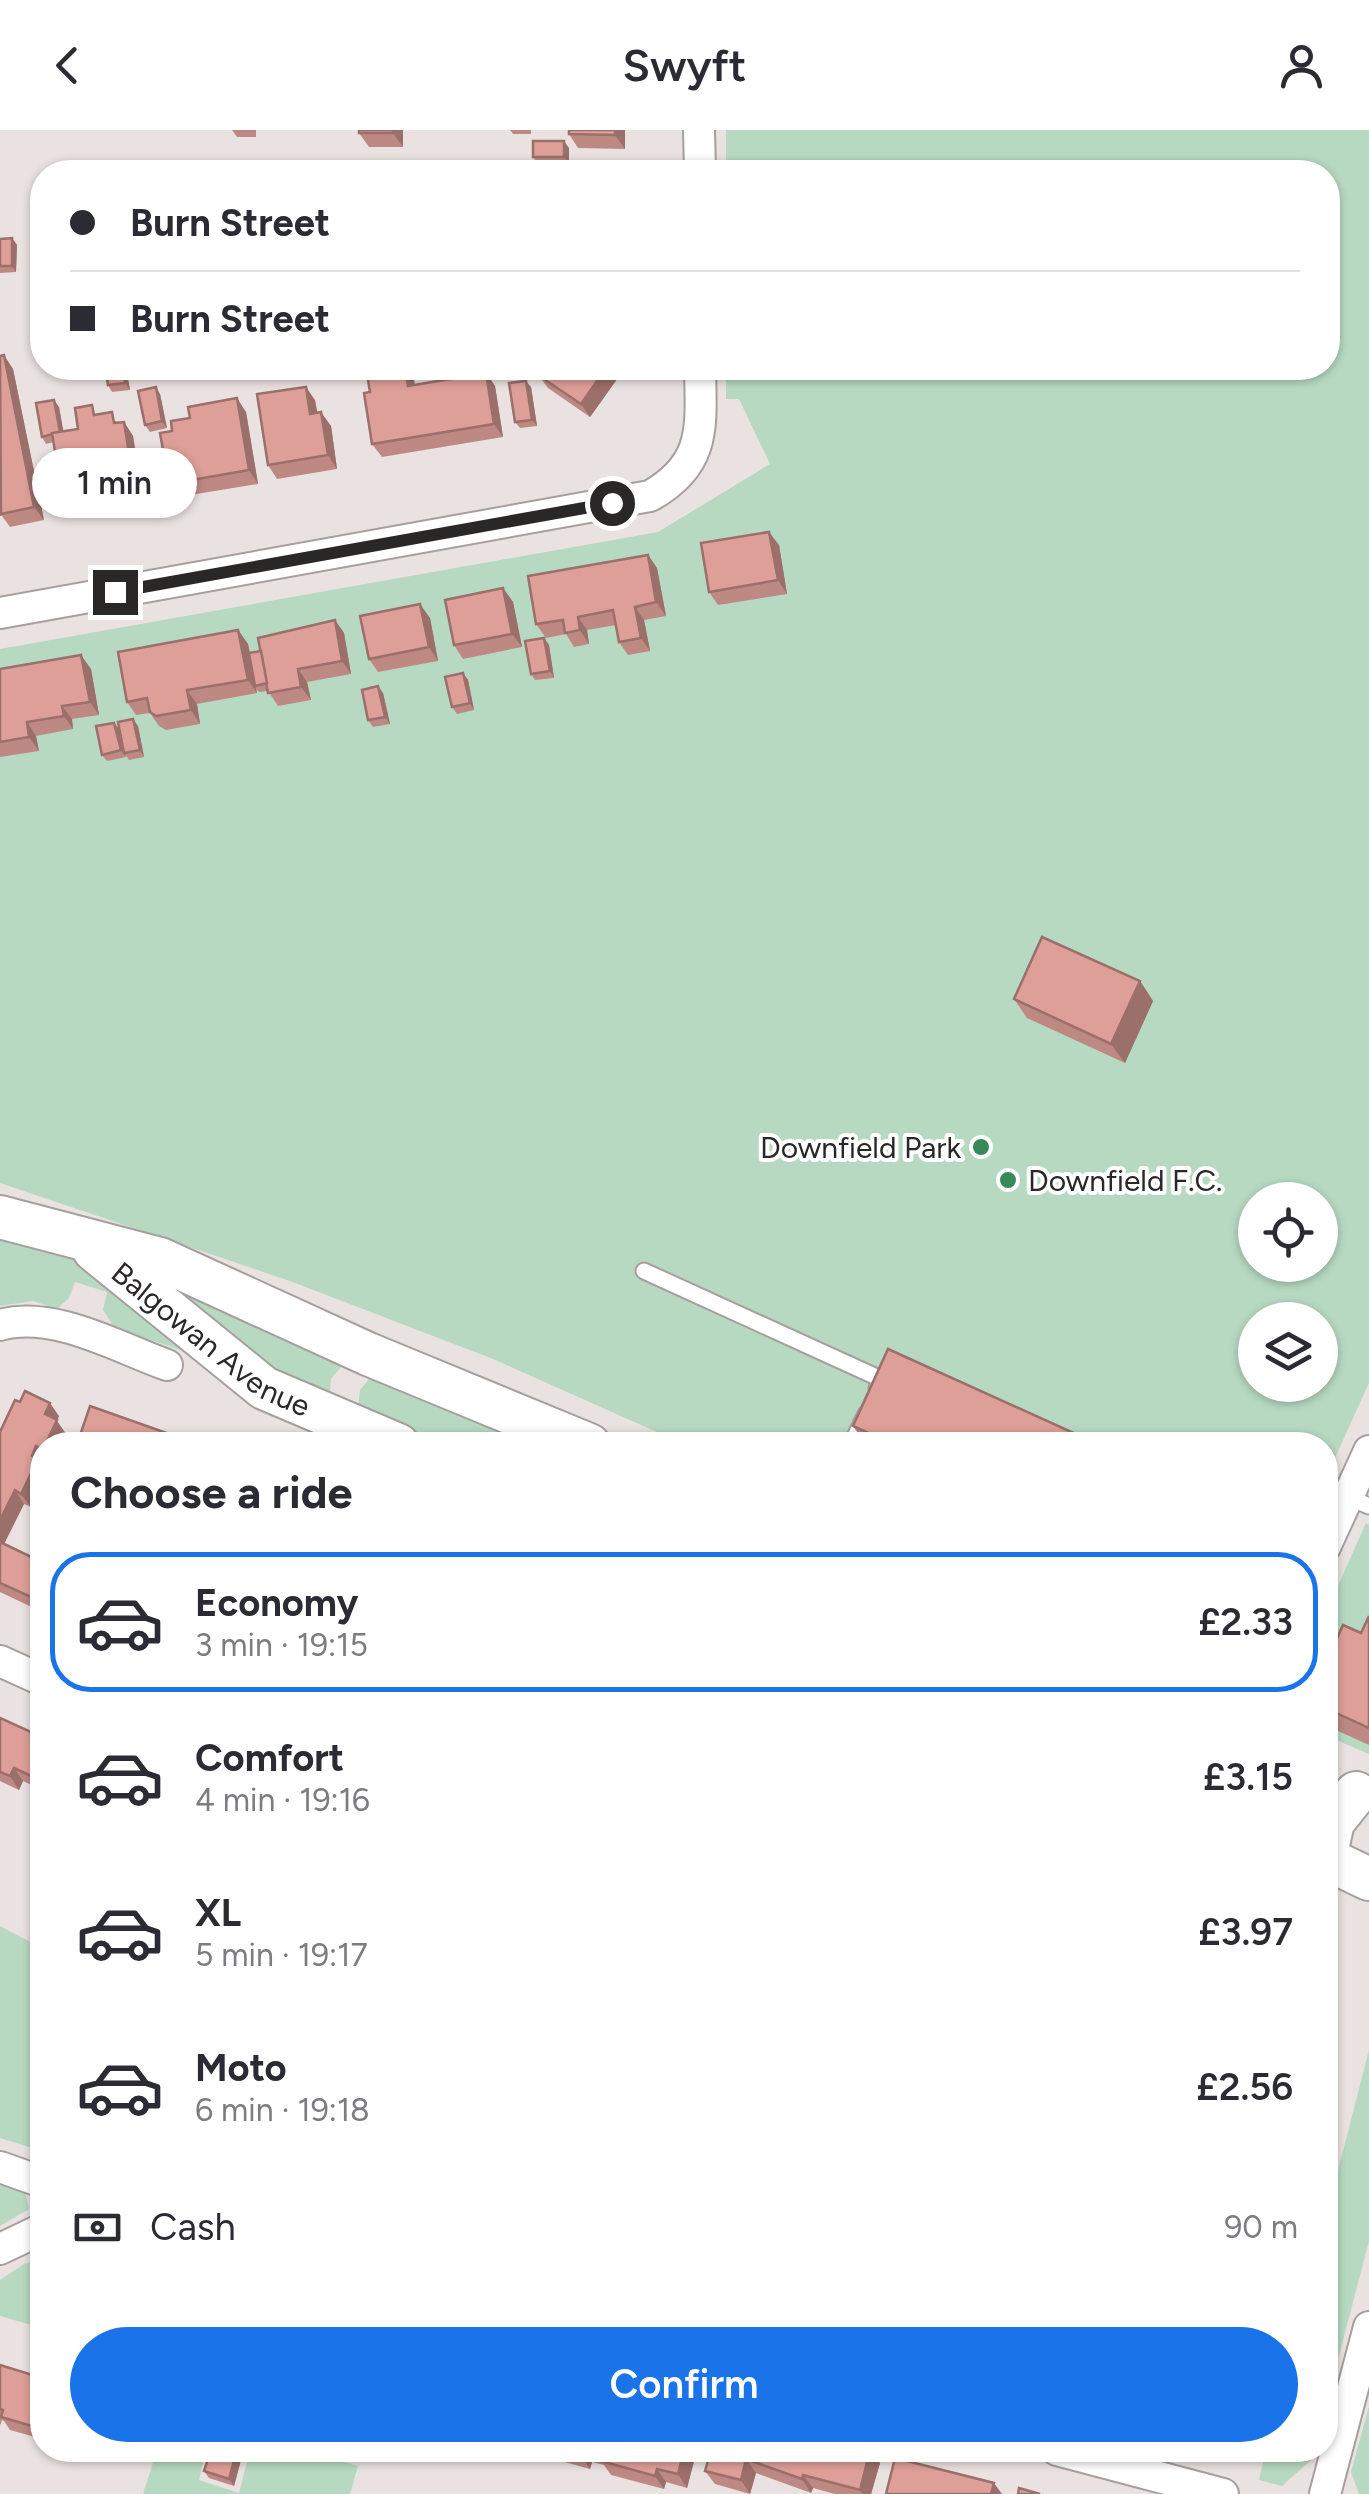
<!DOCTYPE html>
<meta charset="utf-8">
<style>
:root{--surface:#fff;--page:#f2f2f3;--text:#2b2b33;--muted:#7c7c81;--line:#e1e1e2;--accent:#1a73e8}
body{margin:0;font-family:Figtree,sans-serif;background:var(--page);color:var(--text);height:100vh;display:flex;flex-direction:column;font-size:38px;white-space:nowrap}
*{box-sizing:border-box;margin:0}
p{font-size:32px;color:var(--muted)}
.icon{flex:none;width:55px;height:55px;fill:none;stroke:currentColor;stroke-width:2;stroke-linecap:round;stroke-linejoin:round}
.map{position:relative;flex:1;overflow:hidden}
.sheet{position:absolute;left:30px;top:1302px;width:1308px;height:1030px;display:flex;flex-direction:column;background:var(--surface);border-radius:40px;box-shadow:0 2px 8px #0004}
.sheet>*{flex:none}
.top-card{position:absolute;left:30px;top:30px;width:1310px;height:220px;border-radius:40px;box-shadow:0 2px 8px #0004;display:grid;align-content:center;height:220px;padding:0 40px;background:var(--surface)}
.controls{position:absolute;left:1238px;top:1052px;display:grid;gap:20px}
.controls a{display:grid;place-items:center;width:100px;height:100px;border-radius:50%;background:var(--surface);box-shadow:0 2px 8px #0004;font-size:50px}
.end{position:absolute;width:45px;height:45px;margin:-22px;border:12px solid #2a2727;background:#fff;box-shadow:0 0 0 5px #fff}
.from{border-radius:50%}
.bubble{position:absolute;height:70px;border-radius:35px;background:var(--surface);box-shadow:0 2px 8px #0004;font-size:32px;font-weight:600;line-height:70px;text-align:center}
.top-card b{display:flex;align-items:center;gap:35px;height:95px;font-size:38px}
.top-card b+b{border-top:2px solid var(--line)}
.top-card i{width:25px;height:25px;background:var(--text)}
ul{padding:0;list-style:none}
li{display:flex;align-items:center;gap:30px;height:140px;margin:0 20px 15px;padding:0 20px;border:5px solid transparent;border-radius:40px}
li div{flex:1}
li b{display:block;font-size:38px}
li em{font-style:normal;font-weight:600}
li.selected{border-color:var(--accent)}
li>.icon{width:90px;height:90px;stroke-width:1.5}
h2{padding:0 40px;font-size:45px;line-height:120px}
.pay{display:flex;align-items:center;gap:25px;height:110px;padding:0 40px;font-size:38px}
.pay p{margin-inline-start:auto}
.cta{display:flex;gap:20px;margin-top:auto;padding:20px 40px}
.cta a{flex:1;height:115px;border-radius:60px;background:var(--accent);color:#fff;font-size:40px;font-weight:600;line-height:115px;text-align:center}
header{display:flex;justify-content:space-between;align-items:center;height:130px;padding:0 40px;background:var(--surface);font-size:45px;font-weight:600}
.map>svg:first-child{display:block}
</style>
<header><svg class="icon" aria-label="back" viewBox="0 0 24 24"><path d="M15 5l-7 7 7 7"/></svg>Swyft<svg class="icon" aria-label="person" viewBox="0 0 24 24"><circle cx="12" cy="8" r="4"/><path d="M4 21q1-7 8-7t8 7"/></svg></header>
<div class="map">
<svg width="1369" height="2364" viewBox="0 0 1369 2364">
<rect width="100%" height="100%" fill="#eae2e1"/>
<g fill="#b7d9c1" fill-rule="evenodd">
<path d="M726,0H1369V1253L1325,1350V1315H857L840,1307L836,1315H686L493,1229L290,1151L0,1053V519L658,402L770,334L739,269H726V238H1328V42H726ZM1255,1070H1320V1135H1255ZM1255,1190H1320V1255H1255Z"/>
<path d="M0,1106L105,1139L185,1202L180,1220L114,1197L103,1180L107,1162L75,1152L69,1168L57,1179L33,1171L0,1176Z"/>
<path d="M164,1143L347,1230L331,1249L329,1276L272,1250L158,1155Z"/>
<path d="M373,1244L562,1315C491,1315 415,1329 358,1277L360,1260Z"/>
<path d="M1366,1393L1369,1395V1624L1325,1605V1485Z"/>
<path d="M0,1796L42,1818V2021L0,2008Z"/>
<path d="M1369,1920V2111L1325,2279V2091Z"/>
<path d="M0,2053L25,2061L29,2079L0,2096Z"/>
<path d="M42,2129V2198L0,2186V2150L24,2134Z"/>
<path d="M1369,2276V2364H1359L1351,2342Z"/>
<path d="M157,2320L206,2321L199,2350L239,2363L250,2320H302L358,2336L350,2364H143Z"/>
<path d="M1266,2320H1314L1312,2329L1282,2356L1259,2350Z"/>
</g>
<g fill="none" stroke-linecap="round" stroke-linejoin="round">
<g stroke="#a79f9e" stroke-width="19">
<g id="lane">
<path d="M644,1141L881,1249L877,1258"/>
<path d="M851,1315L866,1284"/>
<path d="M1348,1367L1369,1376"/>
</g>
</g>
<g stroke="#a79f9e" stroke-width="34">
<g id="street">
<path d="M699,0L700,42"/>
<path d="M0,483L650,366C707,334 701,296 700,238"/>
<path d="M0,1195C53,1180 117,1217 167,1235"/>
<path d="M1325,1417L1369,1321"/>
<path d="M0,1531L42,1550"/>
<path d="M0,2037L42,2052"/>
<path d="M0,2119L42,2099"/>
<path d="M1057,2320L1223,2364"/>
<path d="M1325,2364L1369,2197"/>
</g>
</g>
<g stroke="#a79f9e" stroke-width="46">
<g id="secondary">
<path d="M0,1087L160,1129L368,1224L589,1315"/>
<path id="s1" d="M94,1120L264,1258L398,1315"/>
<path d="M1325,1728L1333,1692L1356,1663"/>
<path d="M1325,1728L1369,1749"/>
</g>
</g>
<use href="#lane" stroke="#fff" stroke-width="15"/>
<use href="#street" stroke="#fff" stroke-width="30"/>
<use href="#secondary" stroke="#fff" stroke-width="42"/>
</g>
<g fill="#bf8983">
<path d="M232,0H256V7H237Z"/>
<path d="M359,0H403V17H369L359,3Z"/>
<path d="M510,0H531V4H513Z"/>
<path d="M625,0V19L578,18L569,4Z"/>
<path d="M569,18V34H565L570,40L537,33L533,27Z"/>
<path d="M12,108L17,115L16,142L0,143V109Z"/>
<path d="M0,226L13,239L44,390L10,397L2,386H0Z"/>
<path d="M105,238H126L130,260L112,262L108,255Z"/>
<path d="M625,238L590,287L548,258L538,245Z"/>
<path d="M486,243L495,256L503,307L382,327L372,314L370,262L413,245L415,254Z"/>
<path d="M531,257L537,296L520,298L515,292Z"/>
<path d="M160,264L167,298L150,302L145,295Z"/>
<path d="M315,270L317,283L331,296L337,339L277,349L268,335Z"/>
<path d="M59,277L63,301L78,299L99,284L120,293L124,292L133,306L143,368L71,379L62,366L54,312L46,314L42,307Z"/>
<path d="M246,282L258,354L178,367L169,354L172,301Z"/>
<path d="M779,415L787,464L718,475L709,462Z"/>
<path d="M648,425L657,438L666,486L644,490L650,521L628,525L619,512L616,495L587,500L589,514L574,517L566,504L546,508L536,494Z"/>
<path d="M503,458L513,472L522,517L463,529L454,515Z"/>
<path d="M430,488L438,531L378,542L369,529Z"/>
<path d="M335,490L344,503L351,544L307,552L311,570L278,576L268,561L259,562L256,558L257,563L197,574L200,594L166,600L159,596L150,583L136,585L127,572L238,500L248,514L250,523L261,521Z"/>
<path d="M544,508L549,515L554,548L535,550L531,544Z"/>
<path d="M0,539H91L99,585L72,589L73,599L36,606L39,621L0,627Z"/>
<path d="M463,543L468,550L474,580L457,584L452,577Z"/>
<path d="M383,563L390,594L373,597L368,590Z"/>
<path d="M114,593L119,599L138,596L144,627L129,630L125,624L126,627L107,631L102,625Z"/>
<path d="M1140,851L1153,871L1125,933L1027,888L1014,869Z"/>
<path d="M59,1286L57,1291L66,1304L42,1315V1353L31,1377L24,1374L4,1414L42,1432V1482L0,1462V1302Z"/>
<path d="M853,1296L1100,1315H866Z"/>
<path d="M1369,1486V1615L1327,1596L1325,1594V1535L1361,1503Z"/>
<path d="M0,1588L42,1607V1660L23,1651L19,1660L0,1651Z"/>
<path d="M0,2235L42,2248V2309L10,2300L4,2291L2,2290L0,2296Z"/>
<path d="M547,2320H697L687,2358L666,2352L664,2359L611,2345L604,2335L592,2332L590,2339L561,2331L555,2322Z"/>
<path d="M711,2320L880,2333L871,2364H835L813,2358L811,2363L756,2343L750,2364L715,2354L705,2341Z"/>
<path d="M241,2330L234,2356L209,2348L204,2341Z"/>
</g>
<g fill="#9b6f6a">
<path d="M393,0H403V17L393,3Z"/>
<path d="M615,0H625V19L615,5Z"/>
<path d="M564,11L569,18V34L564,27Z"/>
<path d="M12,108L17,115L16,142L12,136Z"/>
<path d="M4,225L13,239L44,390L34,377Z"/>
<path d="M123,238H126L130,260L125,253Z"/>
<path d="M405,238H408L413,245L417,269L408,256Z"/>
<path d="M606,238H625L590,287L581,274Z"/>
<path d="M486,243L495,256L503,307L494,294Z"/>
<path d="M526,251L531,257L537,296L532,290Z"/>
<path d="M156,257L160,264L167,298L162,291Z"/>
<path d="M306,257L315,270L320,297L310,284Z"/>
<path d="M237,268L246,282L258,354L249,340Z"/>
<path d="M54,270L59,277L65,310L60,303Z"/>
<path d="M321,282L331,296L337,339L328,325Z"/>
<path d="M124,292L133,306L143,368L134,355Z"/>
<path d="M769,402L779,415L787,464L778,450Z"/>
<path d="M648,425L657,438L666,486L656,472Z"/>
<path d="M503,458L513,472L522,517L512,504Z"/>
<path d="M420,474L430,488L438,531L429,517Z"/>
<path d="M635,477L644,490L650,521L641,508Z"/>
<path d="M578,487L587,500L589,514L580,500Z"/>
<path d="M335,490L344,503L351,544L342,531Z"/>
<path d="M238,500L248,514L257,563L248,550Z"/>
<path d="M544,508L549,515L554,548L550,541Z"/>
<path d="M81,525L91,539L99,585L90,572Z"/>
<path d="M298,539L307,552L311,570L301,557Z"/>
<path d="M463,543L468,550L474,580L470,573Z"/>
<path d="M378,556L383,563L390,594L385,587Z"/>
<path d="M187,560L197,574L200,594L191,580Z"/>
<path d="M62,576L72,589L73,599L64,586Z"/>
<path d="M133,589L138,596L144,627L140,620Z"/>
<path d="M27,592L36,606L39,621L29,607Z"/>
<path d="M114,593L119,599L126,627L121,620Z"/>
<path d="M1140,851L1153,871L1125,933L1111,914Z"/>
<path d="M50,1273L59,1286L57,1291L66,1304L61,1315H45V1284Z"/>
<path d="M36,1316L42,1325V1353L31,1377L21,1364L32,1326Z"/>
<path d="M15,1360L24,1374L0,1422V1390Z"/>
<path d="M14,1638L23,1651L19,1660L10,1646Z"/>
<path d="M35,2288L42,2300V2309L32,2296Z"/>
<path d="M582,2320L592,2332L590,2339L581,2325Z"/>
<path d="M684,2320H697L687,2358L678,2344Z"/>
<path d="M870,2320L880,2333L871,2364H863L860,2360Z"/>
<path d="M236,2323L241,2330L234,2356L229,2349Z"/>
<path d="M746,2329L756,2343L750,2364L741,2350Z"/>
<path d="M657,2339L666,2352L664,2359L655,2346Z"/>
<path d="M803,2345L813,2358L811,2363L802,2349Z"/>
<path d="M994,2353L1002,2364H991Z"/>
</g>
<g fill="#de9f98" stroke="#9b6f6a" stroke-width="2.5">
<rect x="359" y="0" width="34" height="3"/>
<path d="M569,0H615V5L569,4Z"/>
<rect x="533" y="11" width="31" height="16"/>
<rect x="532" y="33" width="33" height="9"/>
<rect x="160" y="35" width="18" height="7"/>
<path d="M12,108V136H0V109Z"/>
<path d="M4,225L34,377L1,384L0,226Z"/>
<path d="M105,238H123L125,253L108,255Z"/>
<path d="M366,238H405L408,256L486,243L494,294L372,314L364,263L370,262Z"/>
<path d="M543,238H606L581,274L538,245Z"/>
<path d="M526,251L532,290L515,292L509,253Z"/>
<path d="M156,257L162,291L145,295L138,261Z"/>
<path d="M306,257L310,284L321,282L328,325L268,335L257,264Z"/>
<path d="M237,268L249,340L169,354L160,303L172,301L171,291L190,288L188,277Z"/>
<path d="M54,270L60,302L42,307L36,273Z"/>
<path d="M92,275L94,285L112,282L114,293L124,292L134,355L62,366L52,303L78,299L75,278Z"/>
<path d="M769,402L778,450L709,462L701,413Z"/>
<path d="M648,425L656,472L635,477L641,508L619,512L613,480L578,487L580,500L565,503L563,490L536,494L528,446Z"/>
<path d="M503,458L512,504L454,515L445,470Z"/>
<path d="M420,474L429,517L369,529L360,486Z"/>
<path d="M335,490L342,531L298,539L301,557L268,563L258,508Z"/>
<path d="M238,500L248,550L187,560L191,580L156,586L150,582L147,568L127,572L118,522Z"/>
<path d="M544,508L550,541L531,544L525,511Z"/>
<path d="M261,521L267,553L255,556L249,523Z"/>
<path d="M81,525L90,572L62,576L64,586L27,592L29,607L0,612V539Z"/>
<path d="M463,543L470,573L452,577L445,547Z"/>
<path d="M378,556L385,587L368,590L362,560Z"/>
<path d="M133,589L140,620L124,623L118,592Z"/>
<path d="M114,593L121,620L102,625L96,596Z"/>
<path d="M1042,807L1140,851L1111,914L1014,869Z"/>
<path d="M888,1219L1100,1315H894L853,1296Z"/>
<path d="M25,1261L50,1273L45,1284L57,1290L45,1315H42V1319L36,1316L32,1326L38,1329L21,1364L15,1360L0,1390V1302L15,1270L20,1272Z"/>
<path d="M90,1276L189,1311L191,1305L218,1314L79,1315L77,1314Z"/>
<path d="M0,1412L42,1432V1472L0,1453Z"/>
<path d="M1369,1486V1598L1325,1578V1535L1343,1495L1361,1503Z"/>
<path d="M0,1588L42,1607V1651L14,1638L10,1646L0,1642Z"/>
<path d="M0,2235L42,2248V2291L35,2288L32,2296L1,2287L3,2280L0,2279Z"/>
<path d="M211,2320H225L236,2323L229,2349L204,2341Z"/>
<path d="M561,2320H582L581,2325Z"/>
<path d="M587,2320H684L678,2344L657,2339L655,2346L601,2331L604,2324Z"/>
<path d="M711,2320H870L860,2360L803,2345L802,2349L746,2329L741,2350L705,2341Z"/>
<path d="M895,2328L994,2353L991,2364H886Z"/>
<path d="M1019,2358L1040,2364H1018Z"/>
</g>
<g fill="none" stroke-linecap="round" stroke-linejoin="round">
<path stroke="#2a2727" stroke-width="12" d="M115,462L612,373"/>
</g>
<g fill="#388959" stroke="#fff" stroke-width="4">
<circle cx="981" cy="1017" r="10"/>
<circle cx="1008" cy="1050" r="10"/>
</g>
<g text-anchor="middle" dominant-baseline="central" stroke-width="8" stroke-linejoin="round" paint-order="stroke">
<g font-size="30" fill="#2a2727" stroke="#fff" text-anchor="end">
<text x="961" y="1017">Downfield Park</text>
<text x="1028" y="1050" text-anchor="start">Downfield F.C.</text>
</g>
<g font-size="30" fill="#2a2727" stroke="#fff">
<text stroke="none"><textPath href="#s1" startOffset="148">Balgowan Avenue</textPath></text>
</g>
</g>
</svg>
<div class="controls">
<a><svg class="icon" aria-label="locate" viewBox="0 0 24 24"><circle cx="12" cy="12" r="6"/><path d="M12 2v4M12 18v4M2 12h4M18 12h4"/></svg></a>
<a><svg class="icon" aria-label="layers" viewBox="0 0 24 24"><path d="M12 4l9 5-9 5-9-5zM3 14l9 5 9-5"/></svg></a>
</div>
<i class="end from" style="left:612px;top:373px"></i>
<i class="end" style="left:115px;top:462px"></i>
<div class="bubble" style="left:32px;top:318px;width:165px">1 min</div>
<div class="top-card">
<b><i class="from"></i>Burn Street</b>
<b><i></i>Burn Street</b>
</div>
<section class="sheet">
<h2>Choose a ride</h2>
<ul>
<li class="selected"><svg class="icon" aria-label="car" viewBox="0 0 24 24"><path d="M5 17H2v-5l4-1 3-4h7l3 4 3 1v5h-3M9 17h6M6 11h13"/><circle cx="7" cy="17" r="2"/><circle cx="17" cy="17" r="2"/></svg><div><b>Economy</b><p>3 min · 19:15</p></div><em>£2.33</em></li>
<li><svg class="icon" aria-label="car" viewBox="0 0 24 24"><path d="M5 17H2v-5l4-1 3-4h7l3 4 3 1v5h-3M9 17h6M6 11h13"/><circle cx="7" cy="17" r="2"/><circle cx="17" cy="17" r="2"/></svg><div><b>Comfort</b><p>4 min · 19:16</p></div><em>£3.15</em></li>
<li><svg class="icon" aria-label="car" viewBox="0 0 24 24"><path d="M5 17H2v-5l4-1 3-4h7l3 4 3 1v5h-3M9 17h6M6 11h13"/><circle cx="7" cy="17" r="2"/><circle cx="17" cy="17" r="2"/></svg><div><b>XL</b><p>5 min · 19:17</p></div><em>£3.97</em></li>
<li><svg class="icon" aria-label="car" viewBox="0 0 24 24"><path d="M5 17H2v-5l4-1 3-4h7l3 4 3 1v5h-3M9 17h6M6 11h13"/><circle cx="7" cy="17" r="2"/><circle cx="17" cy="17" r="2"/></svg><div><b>Moto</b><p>6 min · 19:18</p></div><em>£2.56</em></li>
</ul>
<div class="pay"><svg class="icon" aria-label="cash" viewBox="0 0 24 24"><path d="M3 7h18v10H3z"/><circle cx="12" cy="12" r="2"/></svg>Cash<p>90 m</p></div>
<div class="cta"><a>Confirm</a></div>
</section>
</div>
